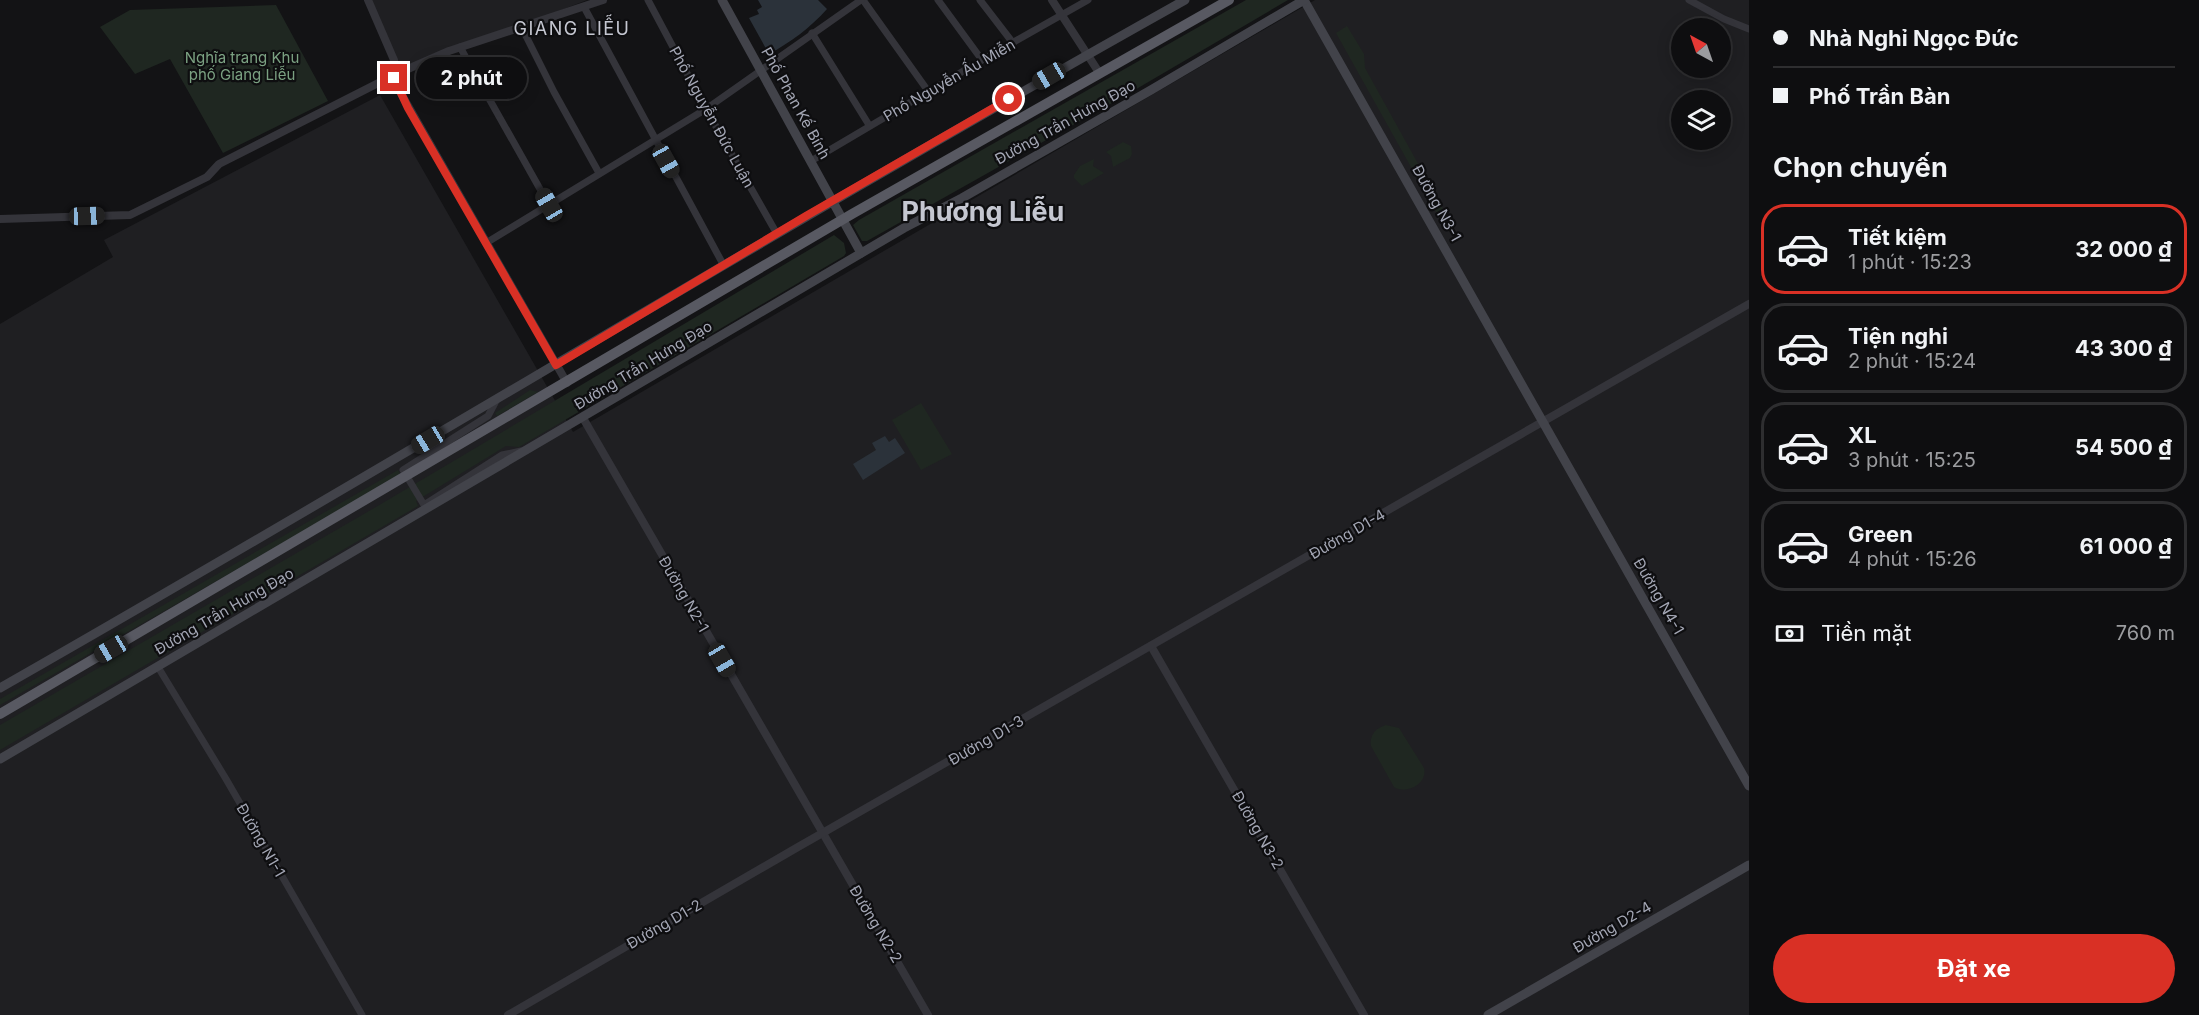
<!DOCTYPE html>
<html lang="vi">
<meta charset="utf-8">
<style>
:root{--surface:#0e0e10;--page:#1c1c1e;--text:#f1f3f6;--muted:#9b9c9f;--line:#2e2e30;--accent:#d93025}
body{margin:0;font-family:Inter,sans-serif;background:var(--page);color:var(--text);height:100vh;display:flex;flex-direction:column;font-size:22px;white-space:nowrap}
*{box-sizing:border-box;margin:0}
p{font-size:20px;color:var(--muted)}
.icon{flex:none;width:33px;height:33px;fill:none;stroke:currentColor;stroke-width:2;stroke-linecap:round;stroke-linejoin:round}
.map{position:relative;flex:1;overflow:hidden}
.sheet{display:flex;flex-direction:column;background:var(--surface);width:450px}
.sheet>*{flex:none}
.guide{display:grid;align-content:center;height:132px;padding:0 24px;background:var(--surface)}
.needle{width:39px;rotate:320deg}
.buttons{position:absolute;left:1671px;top:18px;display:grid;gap:12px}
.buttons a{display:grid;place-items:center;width:60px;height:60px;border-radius:50%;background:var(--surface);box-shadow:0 3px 15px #0003,0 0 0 2px var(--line);font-size:30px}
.end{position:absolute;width:27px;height:27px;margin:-14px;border:8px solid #d93025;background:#fff;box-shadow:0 0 0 3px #fff}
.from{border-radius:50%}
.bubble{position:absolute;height:42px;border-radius:21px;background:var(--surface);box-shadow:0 3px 15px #0003,0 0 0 2px var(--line);font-size:20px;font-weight:700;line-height:42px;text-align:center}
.car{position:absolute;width:18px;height:36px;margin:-18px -9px;border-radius:8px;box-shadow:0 0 4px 2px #0007;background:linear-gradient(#222 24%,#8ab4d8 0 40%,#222 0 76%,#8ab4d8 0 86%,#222 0)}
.guide b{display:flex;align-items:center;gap:21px;height:57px;font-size:22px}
.guide b+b{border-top:2px solid var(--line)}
.guide i{width:15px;height:15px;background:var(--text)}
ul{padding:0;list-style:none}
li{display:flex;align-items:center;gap:18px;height:90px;margin:0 12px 9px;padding:0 12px;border:3px solid var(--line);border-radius:24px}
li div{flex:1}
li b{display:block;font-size:22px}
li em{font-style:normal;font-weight:700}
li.active{border-color:var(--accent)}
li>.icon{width:54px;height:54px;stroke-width:1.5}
h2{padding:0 24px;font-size:27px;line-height:72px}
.pay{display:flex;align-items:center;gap:15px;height:66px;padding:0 24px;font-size:22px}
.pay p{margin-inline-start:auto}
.button{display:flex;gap:12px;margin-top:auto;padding:12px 24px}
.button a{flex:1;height:69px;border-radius:36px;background:var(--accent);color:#fff;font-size:24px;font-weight:700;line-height:69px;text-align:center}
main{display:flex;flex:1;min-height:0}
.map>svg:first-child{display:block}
</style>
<main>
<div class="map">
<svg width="1749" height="1015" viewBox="0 0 1749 1015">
<rect width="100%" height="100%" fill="#131315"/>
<g fill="#1f1f22" fill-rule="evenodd">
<path d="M368,0H587L394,75L395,69Z"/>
<path d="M1315,0H1749V1015H0V324L113,257L104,240L380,95L573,432ZM1682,28H1720V68H1682ZM1682,100H1720V140H1682Z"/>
</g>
<g fill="#1f2721">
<path d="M1246,0H1288L1121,98L867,241H862L853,225L859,220Z"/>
<path d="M276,5L328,101L223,153L170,59L135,74L100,27L130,10Z"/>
<path d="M1347,26L1364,54L1365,68L1447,216V225L1444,226L1336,33Z"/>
<path d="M1123,142L1131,146L1132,154L1130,158L1113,167L1111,156L1106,152Z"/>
<path d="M1094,159L1093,166L1104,173L1082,186L1074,178V175L1080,166Z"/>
<path d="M834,235L844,243L846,253L844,256L519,447L506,446L416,501L418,506L0,750V725L381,504Z"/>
<path d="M530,390L538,392L497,416L495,413Z"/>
<path d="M921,403L952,454L921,470L892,420Z"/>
<path d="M398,470L401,475L0,705V699Z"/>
<path d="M1386,725L1399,728L1424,768C1428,784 1406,795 1394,787L1371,746C1369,735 1376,728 1386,725Z"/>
</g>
<g fill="#2b323a">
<path d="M758,0H818L827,9C810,28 791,42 769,54L749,18L759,14L757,10L762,7Z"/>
<path d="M885,436L889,442L895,438L905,453L863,480L853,464L876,450L872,443Z"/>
</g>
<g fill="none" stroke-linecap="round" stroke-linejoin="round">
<g stroke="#34343a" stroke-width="7">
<path d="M648,0L706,109L777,234"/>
<path d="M863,0L928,91"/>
<path d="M938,0L982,60"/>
<path d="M980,0L1013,43"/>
<path d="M1689,0L1724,19L1749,29"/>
<path d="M584,7L724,266"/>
<path d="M521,26L554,92L599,173"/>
<path d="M812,33L869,125"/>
<path d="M460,47L549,205"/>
<path d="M811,161L982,60L1088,0"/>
<path d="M486,243L706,109L861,0"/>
<path d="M497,399L488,416L403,470L424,505L502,455L521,451"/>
<path d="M158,667L226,779L362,1015"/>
</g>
<g stroke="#34343a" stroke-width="8">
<path d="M368,0L394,60L395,83L567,383"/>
<path d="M1052,0L1100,74"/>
<path d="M0,219L130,215L207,177L219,164L394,75L449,51L603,0"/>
<path d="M583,418L928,1015"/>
<path d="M1151,646L1364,1015"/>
<path d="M508,1015L798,847L1749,304"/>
</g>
<g stroke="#42434a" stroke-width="9">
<path d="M722,0L861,253"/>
<path d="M1304,0L1749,786"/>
<path d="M0,688C397,462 786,223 1185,0"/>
<path d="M0,759L904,228L962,198L1151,90L1304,0"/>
<path d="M1488,1015L1749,865"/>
</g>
<path stroke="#585962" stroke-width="10" d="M0,714L852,214L1229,0"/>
</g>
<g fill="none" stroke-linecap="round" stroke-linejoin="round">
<path stroke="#d93025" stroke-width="8" d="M394,78L408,108L556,365L806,216L1009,99"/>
</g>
<g text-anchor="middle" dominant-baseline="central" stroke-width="4.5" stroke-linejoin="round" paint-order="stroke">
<g font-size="15" fill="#7ba182" stroke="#0e0e10">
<text x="242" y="57">Nghĩa trang Khu<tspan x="242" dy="17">phố Giang Liễu</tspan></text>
</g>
<g font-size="15" fill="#a4a7b5" stroke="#0e0e10">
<text transform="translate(949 80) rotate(-30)">Phố Nguyễn Ấu Miễn</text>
<text transform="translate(796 103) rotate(61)">Phố Phan Kế Bính</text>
<text transform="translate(712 117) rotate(61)">Phố Nguyễn Đức Luận</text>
<text transform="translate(1065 122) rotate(-29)">Đường Trần Hưng Đạo</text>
<text transform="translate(1437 203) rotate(61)">Đường N3-1</text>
<text transform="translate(643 365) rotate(-31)">Đường Trần Hưng Đạo</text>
<text transform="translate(1347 534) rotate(-30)">Đường D1-4</text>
<text transform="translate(684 594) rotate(60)">Đường N2-1</text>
<text transform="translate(1659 596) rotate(60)">Đường N4-1</text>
<text transform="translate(224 611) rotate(-30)">Đường Trần Hưng Đạo</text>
<text transform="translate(986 740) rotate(-30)">Đường D1-3</text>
<text transform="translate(1258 830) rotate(60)">Đường N3-2</text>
<text transform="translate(261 840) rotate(60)">Đường N1-1</text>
<text transform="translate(664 924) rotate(-30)">Đường D1-2</text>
<text transform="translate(876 924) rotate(59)">Đường N2-2</text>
<text transform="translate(1612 927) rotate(-30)">Đường D2-4</text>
</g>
<g font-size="18" letter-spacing="1.5" fill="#c5c7d1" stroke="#0e0e10">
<text x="572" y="28">GIANG LIỄU</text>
</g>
<g font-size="27" font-weight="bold" fill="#c5c7d1" stroke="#0e0e10">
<text x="983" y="211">Phương Liễu</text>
</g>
</g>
</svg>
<div class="buttons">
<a><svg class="needle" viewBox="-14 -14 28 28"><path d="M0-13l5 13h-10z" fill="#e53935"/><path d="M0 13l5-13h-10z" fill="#9b9c9f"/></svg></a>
<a><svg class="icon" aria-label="layers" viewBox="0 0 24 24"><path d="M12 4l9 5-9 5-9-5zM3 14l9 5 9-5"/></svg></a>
</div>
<i class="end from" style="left:1009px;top:99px"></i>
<i class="end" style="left:394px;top:78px"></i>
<div class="bubble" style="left:416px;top:57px;width:111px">2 phút</div>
<i class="car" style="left:1049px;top:76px;rotate:240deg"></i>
<i class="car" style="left:666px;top:161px;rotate:151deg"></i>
<i class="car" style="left:549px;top:205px;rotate:330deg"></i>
<i class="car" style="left:87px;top:216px;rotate:88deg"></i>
<i class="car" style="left:428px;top:440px;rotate:239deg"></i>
<i class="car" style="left:111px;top:649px;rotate:240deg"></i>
<i class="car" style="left:722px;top:660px;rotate:150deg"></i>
</div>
<section class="sheet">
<div class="guide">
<b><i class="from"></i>Nhà Nghỉ Ngọc Đức</b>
<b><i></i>Phố Trần Bàn</b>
</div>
<h2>Chọn chuyến</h2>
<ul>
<li class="active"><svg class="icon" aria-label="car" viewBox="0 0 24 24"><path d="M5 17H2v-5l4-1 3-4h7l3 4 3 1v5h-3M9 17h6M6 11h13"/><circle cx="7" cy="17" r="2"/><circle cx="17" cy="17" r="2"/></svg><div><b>Tiết kiệm</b><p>1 phút · 15:23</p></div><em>32 000 ₫</em></li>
<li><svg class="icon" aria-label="car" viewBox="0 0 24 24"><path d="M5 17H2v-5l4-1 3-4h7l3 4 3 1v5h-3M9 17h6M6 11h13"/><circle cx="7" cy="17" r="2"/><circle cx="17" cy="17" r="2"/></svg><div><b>Tiện nghi</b><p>2 phút · 15:24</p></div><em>43 300 ₫</em></li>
<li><svg class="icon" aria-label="car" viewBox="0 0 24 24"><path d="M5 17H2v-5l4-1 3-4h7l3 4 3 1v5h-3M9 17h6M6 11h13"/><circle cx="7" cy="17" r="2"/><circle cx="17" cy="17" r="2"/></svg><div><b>XL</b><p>3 phút · 15:25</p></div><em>54 500 ₫</em></li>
<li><svg class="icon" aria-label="car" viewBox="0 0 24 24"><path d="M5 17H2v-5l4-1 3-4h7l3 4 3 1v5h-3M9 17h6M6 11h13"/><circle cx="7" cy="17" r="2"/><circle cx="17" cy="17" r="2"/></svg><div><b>Green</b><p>4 phút · 15:26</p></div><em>61 000 ₫</em></li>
</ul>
<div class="pay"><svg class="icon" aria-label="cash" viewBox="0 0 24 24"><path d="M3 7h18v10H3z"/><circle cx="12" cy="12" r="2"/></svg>Tiền mặt<p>760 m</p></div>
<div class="button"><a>Đặt xe</a></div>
</section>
</main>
